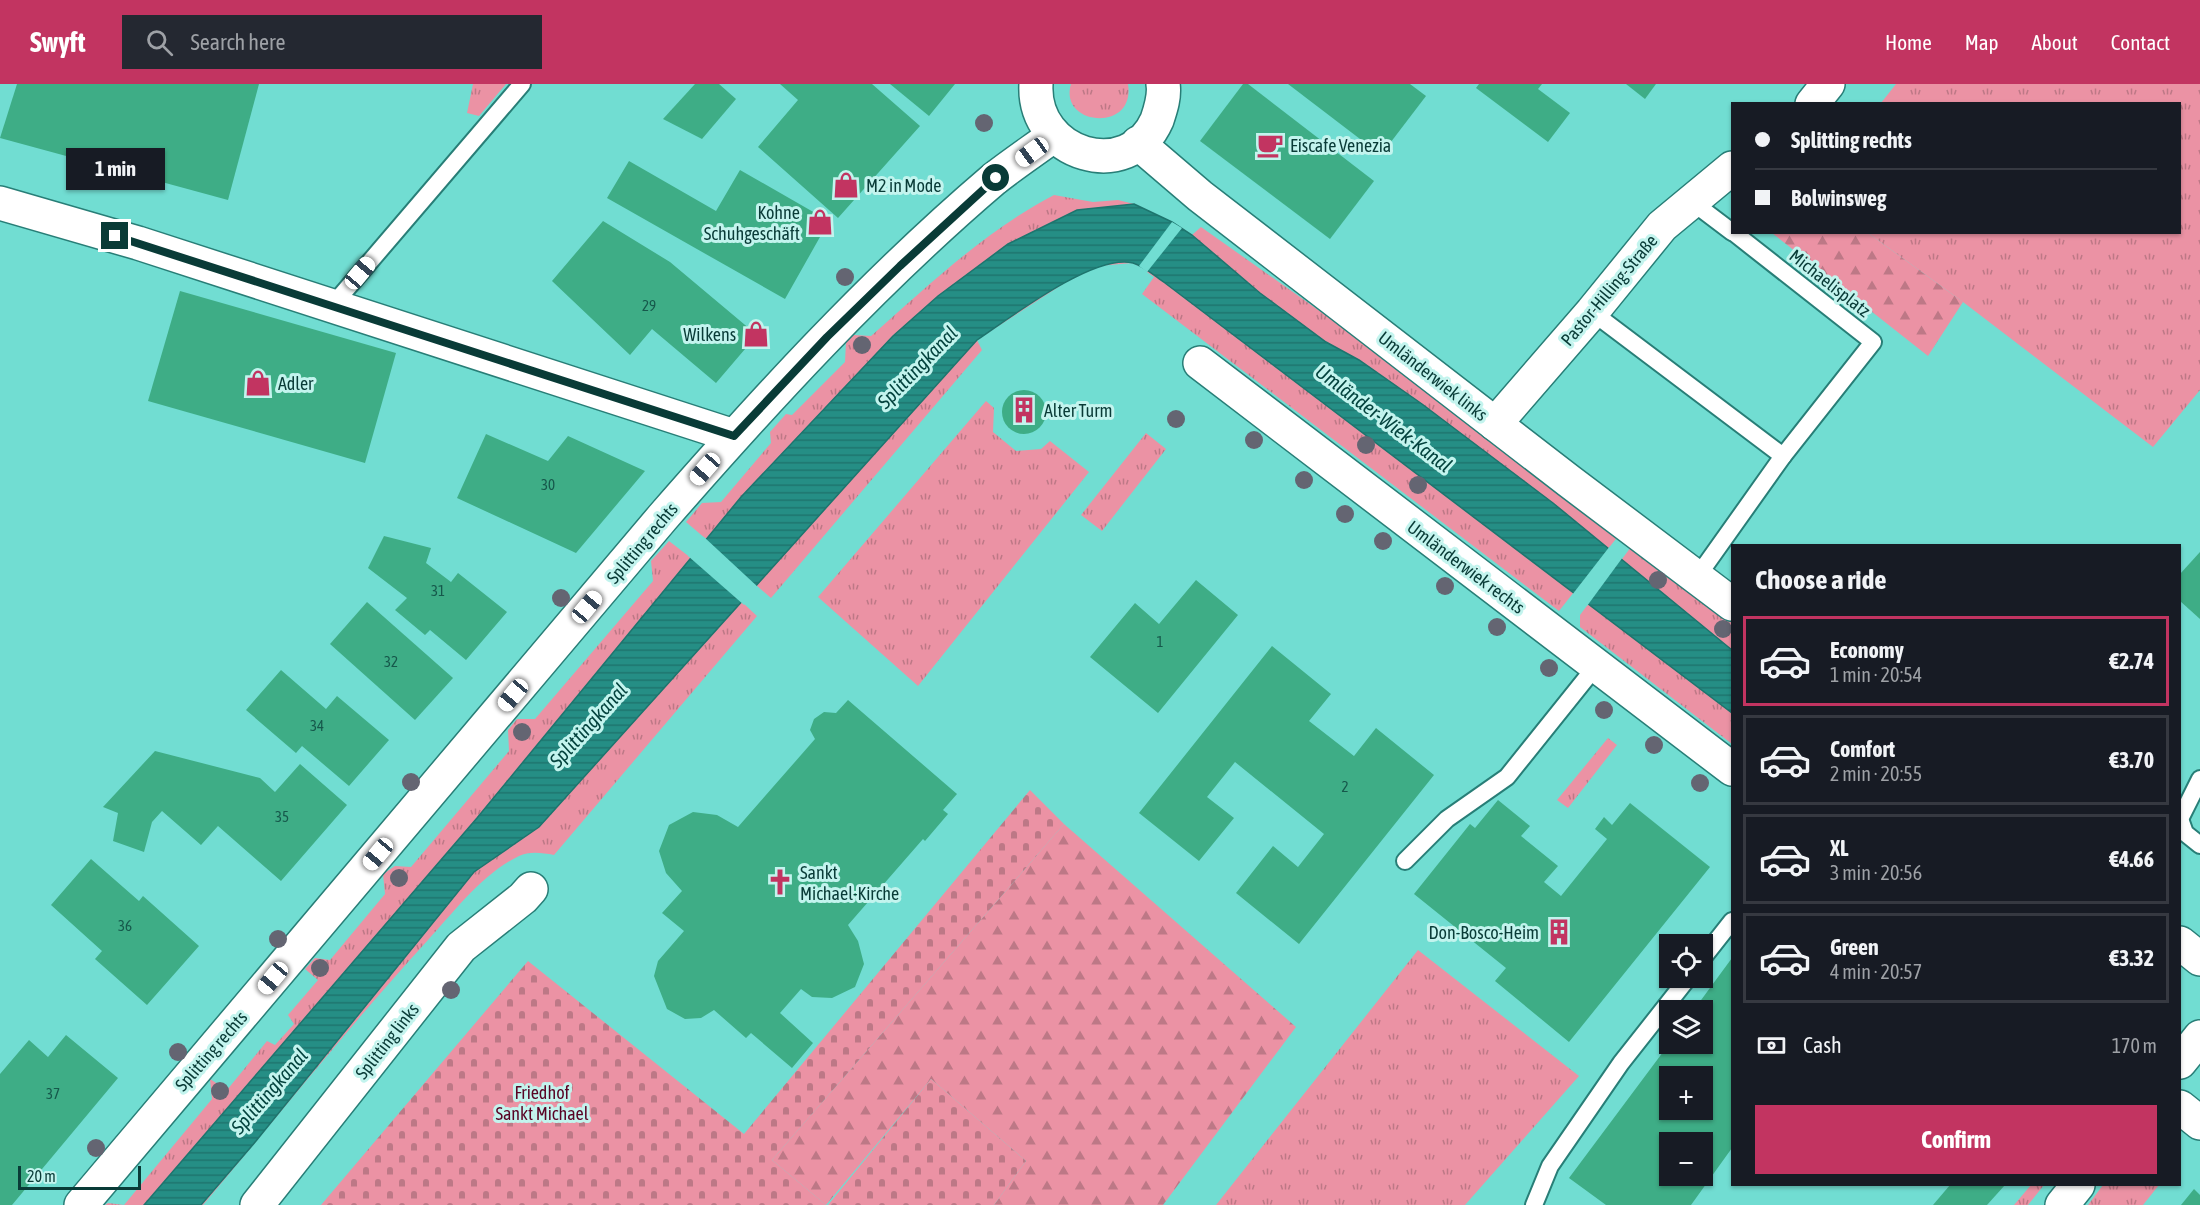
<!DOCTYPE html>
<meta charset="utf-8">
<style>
:root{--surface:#171b24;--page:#242831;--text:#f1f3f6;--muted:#9ea1a6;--line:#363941;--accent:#c23461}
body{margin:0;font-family:"Asap Condensed",sans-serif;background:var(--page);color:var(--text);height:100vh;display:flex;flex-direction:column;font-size:22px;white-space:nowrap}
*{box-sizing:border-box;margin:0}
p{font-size:20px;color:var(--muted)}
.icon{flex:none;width:33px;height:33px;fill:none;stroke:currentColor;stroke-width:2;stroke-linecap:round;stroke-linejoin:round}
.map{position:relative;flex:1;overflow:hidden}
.drawer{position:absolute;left:1731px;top:460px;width:450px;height:642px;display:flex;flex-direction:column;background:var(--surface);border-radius:0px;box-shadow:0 2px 4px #0004}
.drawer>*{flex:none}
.top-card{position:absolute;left:1731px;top:18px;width:450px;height:132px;border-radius:0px;box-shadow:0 2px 4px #0004;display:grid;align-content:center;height:132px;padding:0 24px;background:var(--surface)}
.tools{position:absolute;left:1659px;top:850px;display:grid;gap:12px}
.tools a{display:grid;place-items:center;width:54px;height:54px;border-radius:0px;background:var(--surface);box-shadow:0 2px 4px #0004;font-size:30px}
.scale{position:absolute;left:18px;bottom:15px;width:123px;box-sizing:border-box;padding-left:6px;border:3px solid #093b37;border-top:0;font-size:16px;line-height:21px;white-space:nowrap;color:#093b37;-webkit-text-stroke:4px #c3f4ee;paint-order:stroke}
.end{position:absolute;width:27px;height:27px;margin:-14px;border:8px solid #093b37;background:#fff;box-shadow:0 0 0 3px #fff}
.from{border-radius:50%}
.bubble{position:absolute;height:42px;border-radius:0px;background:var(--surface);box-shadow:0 2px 4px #0004;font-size:20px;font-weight:700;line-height:42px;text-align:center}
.car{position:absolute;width:18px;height:36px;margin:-18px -9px;border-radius:8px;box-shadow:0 0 4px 2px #0007;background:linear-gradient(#fff 24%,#345 0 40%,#fff 0 76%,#345 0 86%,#fff 0)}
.top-card b{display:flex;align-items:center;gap:21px;height:57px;font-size:22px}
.top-card b+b{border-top:2px solid var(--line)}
.top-card i{width:15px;height:15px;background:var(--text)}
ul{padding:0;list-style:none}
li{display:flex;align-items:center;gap:18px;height:90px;margin:0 12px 9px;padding:0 12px;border:3px solid var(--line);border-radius:0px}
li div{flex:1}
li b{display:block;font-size:22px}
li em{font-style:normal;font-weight:700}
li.active{border-color:var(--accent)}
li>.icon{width:54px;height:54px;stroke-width:1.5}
h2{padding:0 24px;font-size:27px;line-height:72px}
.pay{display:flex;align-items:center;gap:15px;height:66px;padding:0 24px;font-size:22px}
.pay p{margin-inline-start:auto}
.action{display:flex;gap:12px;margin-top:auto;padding:12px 24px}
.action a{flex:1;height:69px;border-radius:0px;background:var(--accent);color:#fff;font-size:24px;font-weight:700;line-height:69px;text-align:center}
header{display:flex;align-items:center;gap:36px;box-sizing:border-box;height:84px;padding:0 30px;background:var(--accent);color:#fff}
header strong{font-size:28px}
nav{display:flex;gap:33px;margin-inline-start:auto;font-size:21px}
.search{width:420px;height:54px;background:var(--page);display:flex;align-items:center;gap:15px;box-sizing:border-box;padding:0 21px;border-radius:0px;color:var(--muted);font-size:22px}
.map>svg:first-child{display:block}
</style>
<header>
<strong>Swyft</strong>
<div class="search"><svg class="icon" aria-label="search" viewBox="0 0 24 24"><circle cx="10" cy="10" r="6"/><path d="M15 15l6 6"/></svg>Search here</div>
<nav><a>Home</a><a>Map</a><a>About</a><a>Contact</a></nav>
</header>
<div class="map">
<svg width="2200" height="1121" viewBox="0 0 2200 1121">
<defs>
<pattern id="grass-tufts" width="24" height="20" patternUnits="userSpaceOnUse" patternTransform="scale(1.5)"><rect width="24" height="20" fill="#eb92a4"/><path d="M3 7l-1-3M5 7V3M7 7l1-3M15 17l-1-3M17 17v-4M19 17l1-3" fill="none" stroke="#bd7886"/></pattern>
<pattern id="forest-firs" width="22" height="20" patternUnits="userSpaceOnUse" patternTransform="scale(1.5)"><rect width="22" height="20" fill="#eb92a4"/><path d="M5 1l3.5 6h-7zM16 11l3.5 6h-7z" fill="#bd7886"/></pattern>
<pattern id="cemetery-stones" width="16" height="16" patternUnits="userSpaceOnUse" patternTransform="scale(1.5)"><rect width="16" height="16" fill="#eb92a4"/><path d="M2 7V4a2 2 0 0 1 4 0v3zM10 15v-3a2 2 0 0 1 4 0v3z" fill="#bd7886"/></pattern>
<pattern id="water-rules" width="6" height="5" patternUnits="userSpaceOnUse" patternTransform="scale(1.5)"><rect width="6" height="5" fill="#258e85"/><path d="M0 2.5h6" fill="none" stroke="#1e756e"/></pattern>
</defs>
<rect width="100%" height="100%" fill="#71ddd2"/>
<g fill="url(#grass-tufts)">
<path d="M473,0H506L479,32L467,29Z"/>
<path d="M1071,0H1128C1136,49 1058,42 1071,0Z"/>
<path d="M1896,0H2200V306L2153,363L1963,218L1868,149L2180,148V20L1881,19Z"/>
<path d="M1054,111L1093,118L1118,116L1134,120L1172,138L1139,182L1132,179L1098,182L1066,198L977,256L982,266L771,514L757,502L742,518L757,532L554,771C542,769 530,767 519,772C482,790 455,827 428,856C350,941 278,1032 203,1121H105L108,1119L124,1121L212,1015L210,995L227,1006L267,957L275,961L294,940L288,931L318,896L305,885L315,874L330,876L385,810L383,790L395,782L411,783L509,667L508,646L517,635H535L653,497L651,477L669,457L691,474L706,455L686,438L702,419L721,418L771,359L770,348L786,330L792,331L845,278L846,258L854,251L871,252C929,201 985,147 1054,111Z"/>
<path d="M1201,143L1372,264L1619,451L1559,527L1142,210L1154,193L1147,188L1182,144L1192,151Z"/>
<path d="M986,317L994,324L993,348L1016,367L1041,365L1050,357L1089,388L918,602L818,513Z"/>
<path d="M1146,349L1166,365L1102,447L1081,431Z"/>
<path d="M1634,459L1657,477L1660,487L1732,539V660L1580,543V531Z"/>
<path d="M1608,654L1617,661L1568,724L1557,716Z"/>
<path d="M1418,866L1579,992L1465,1121H1216Z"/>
<path d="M2031,1101H2044L2028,1121H2014Z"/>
<path d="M2103,1101H2159L2143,1121H2088Z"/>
</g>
<g fill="url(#forest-firs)">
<path d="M1772,149H1868L1963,218L1928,272Z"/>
<path d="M1064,740L1296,943L1163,1121H994L1026,1077L931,995L826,1121L772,1076Z"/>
</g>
<g fill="url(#cemetery-stones)">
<path d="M1030,706L1064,740L772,1076L826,1121H321L528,877L744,1050Z"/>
<path d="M931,995L1026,1077L994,1121H828Z"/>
</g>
<path fill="url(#water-rules)" stroke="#1d756e" stroke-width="1.5" d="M1134,120L1172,138L1192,151L1260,209L1326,258L1359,276L1422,320L1553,419L1732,566V629L1165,199C1156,193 1144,182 1133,179C1094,169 1010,234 977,256L539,743L474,788L256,1057L201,1121H144L477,734L741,413L893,252L938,212L1008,160L1077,126Z"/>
<g fill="#71ddd2">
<path d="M1172,138L1182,144L1147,188L1139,182Z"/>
<path d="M704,453L759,504L744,521L688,472Z"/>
<path d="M1610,462L1623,473L1587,522L1572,511Z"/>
</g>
<g fill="#3ead86" fill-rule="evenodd">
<path d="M17,0H259L228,116L0,54Z"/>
<path d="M695,0H719L736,15L702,55L663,35Z"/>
<path d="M780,0H872L920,42L838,134L758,63L798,16Z"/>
<path d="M890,0H955L929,32Z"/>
<path d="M1243,0H1248L1374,97L1330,155L1200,57Z"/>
<path d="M1288,0H1410L1426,12L1381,71Z"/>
<path d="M1479,0H1542L1538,5L1570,29L1548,58L1476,4Z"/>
<path d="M1626,0H1656L1645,15Z"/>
<path d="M629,77L716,127L740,86L829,137L785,215L607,114Z"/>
<path d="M603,137L670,178L757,251L716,299L652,245L630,271L552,197Z"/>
<path d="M180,207L396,269L365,379L148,317Z"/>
<circle cx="1024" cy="328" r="22"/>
<path d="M486,350L548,377L568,352L645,387L576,469L457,414Z"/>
<path d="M384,452L431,464L426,479L451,498L458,489L507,528L466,576L430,546L425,551L395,526L407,514L368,484Z"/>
<path d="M2200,468V535L2180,517V490Z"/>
<path d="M1196,496L1238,531L1158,629L1090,573L1135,519L1159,540Z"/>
<path d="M367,518L453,594L415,636L330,560Z"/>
<path d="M1272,562L1331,610L1309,637L1354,672L1376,644L1434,691L1299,860L1236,809L1273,762L1298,783L1324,750L1235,678L1207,713L1234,734L1199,777L1139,729Z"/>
<path d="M281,586L326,625L337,612L389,656L349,702L302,662L296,669L246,626Z"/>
<path d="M848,616L957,710L943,726L948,730L925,757L923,755L848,841L858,857L864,880L855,903L832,914L812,913L801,905L780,929L813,959L792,984L751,949L746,954L714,926L701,934L685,935L667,925L654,892L658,877L684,847L662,829L682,807L666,789L659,767L669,741L693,728L717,731L738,743L815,655L810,646L814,635L824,628L836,629Z"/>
<path d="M155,667L260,694L275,708L300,680L347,721L281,797L218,742L201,761L162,727L152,738L144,768L113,757L118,729L103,723Z"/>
<path d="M1498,716L1530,742L1521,752L1558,782L1544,798L1561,812L1607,755L1595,745L1604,733L1612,741L1630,719L1710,783L1569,958L1495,897L1506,884L1414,810L1470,740L1475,744Z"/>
<path d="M91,775L139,817L143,812L199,862L147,921L95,875L102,867L51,821Z"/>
<path d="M1732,874V1064L1691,1121H1606L1569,1094L1669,960H1702V927H1693ZM1670,993H1702V1026H1670ZM1670,1059H1702V1092H1670Z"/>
<path d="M66,951L118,994L12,1121H0V990L29,956L48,973Z"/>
<path d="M1950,1101H2005L1987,1121H1933Z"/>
<path d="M2194,1105L2200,1111V1121H2181Z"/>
</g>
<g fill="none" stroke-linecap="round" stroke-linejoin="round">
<g stroke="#287e77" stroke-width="20">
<g id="service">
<path d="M1691,117L1732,148"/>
<path d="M332,222L522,0"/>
<path d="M1592,228L1783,372L1873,258L1733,148"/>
<path d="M1697,493L1783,372"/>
<path d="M2180,735L2200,695"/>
<path d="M2180,735L2185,749L2200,761"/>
<path d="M1405,777L1447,735L1507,693L1596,582"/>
<path d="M1702,875L1732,837"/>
<path d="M1534,1121L1550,1082L1621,979L1688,894"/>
</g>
</g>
<g stroke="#287e77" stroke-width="36">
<g id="minor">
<path d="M1812,20L1828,0"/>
<path d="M1138,59L1200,112L1569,397L1732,520"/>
<path d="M0,119L138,159L734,352"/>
<path d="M1200,279L1732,685"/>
<path d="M1495,340L1592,228L1662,142L1732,84"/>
<path d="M2180,859L2200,875"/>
<path d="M2180,978L2200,953"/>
<path d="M2180,1023L2200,1039"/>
<path d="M257,1121L461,863L523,814L531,805"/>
<path d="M2062,1121L2078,1101"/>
</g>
</g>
<g stroke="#287e77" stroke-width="36">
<g id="secondary">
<path d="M1036,0C1032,72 1129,100 1157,36C1161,24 1165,12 1163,0"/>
<path d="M81,1121L662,434C766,315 873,198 994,95C1013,80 1034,66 1053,52"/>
</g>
</g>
<use href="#service" stroke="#fff" stroke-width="16"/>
<use href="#minor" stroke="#fff" stroke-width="33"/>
<use href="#secondary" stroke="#fff" stroke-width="33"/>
</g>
<g fill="#646572">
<circle cx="984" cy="39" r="9"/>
<circle cx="845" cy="193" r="9"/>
<circle cx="862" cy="261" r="9"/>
<circle cx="1176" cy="335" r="9"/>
<circle cx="1254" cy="356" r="9"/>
<circle cx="1366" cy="361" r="9"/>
<circle cx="1304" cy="396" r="9"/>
<circle cx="1418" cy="401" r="9"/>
<circle cx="1345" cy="430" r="9"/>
<circle cx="1383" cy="457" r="9"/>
<circle cx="1658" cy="496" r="9"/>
<circle cx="1445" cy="502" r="9"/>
<circle cx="561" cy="514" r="9"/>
<circle cx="1497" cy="543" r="9"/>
<circle cx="1723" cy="545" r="9"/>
<circle cx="1549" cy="584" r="9"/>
<circle cx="1604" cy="626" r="9"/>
<circle cx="522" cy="648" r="9"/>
<circle cx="1654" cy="661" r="9"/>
<circle cx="411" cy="698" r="9"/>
<circle cx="1700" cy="699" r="9"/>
<circle cx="399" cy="794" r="9"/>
<circle cx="278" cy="855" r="9"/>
<circle cx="320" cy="884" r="9"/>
<circle cx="451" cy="906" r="9"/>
<circle cx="178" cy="968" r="9"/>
<circle cx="220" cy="1007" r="9"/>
<circle cx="96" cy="1064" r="9"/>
</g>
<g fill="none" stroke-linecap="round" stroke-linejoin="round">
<path stroke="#093b37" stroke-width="8" d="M115,152L734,352L827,253L900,182L996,94"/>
</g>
<defs>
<g id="cafe-bare" transform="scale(2.07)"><path d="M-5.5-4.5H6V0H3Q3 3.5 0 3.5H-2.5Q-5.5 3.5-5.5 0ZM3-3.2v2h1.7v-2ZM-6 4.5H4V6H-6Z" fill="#c23461" stroke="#c3f4ee" stroke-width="2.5" paint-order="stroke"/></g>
<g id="shop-bare" transform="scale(2.07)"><path d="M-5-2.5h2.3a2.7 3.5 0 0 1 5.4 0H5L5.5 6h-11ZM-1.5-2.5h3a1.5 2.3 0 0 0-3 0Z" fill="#c23461" stroke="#c3f4ee" stroke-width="2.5" paint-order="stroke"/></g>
<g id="building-bare" transform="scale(2.07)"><path d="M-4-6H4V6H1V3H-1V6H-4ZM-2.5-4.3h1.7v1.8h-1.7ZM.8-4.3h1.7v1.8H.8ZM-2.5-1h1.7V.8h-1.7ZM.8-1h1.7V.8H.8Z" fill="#c23461" stroke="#c3f4ee" stroke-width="2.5" paint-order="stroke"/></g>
<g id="church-bare" transform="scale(2.07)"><path d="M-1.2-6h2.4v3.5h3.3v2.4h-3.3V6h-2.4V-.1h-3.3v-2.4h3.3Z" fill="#c23461" stroke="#c3f4ee" stroke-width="2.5" paint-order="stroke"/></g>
</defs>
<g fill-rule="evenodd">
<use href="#cafe-bare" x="1270" y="61"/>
<use href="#shop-bare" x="846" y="101"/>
<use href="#shop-bare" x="820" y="138"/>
<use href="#shop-bare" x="756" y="250"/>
<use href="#shop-bare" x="258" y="299"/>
<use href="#building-bare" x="1024" y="326"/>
<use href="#church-bare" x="780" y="798"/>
<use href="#building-bare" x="1559" y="848"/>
</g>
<g text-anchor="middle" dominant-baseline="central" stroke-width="6" stroke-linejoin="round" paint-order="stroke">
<g font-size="15" fill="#16584b">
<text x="649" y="221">29</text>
<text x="548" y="400">30</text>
<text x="438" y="506">31</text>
<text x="1160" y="557">1</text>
<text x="391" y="577">32</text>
<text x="317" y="641">34</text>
<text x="1345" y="702">2</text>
<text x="282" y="732">35</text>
<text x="125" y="841">36</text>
<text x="53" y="1009">37</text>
</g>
<g font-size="18" fill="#093b37" stroke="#c3f4ee" text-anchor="start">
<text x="1290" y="61">Eiscafe Venezia</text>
<text x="866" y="101">M2 in Mode</text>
<text x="800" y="128" text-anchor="end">Kohne<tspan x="800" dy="21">Schuhgeschäft</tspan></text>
<text x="736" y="250" text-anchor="end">Wilkens</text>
<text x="278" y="299">Adler</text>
<text x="1044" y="326">Alter Turm</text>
<text x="800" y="788">Sankt<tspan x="800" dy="21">Michael-Kirche</tspan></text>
<text x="1539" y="848" text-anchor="end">Don-Bosco-Heim</text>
</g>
<g font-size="18" fill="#093b37" stroke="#c3f4ee">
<text transform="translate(1830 199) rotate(38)">Michaelisplatz</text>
<text transform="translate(1609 206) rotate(-50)">Pastor-Hilling-Straße</text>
<text transform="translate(1433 292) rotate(38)">Umländerwiek links</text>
<text transform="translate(642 459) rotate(-50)">Splitting rechts</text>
<text transform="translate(1466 483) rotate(37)">Umländerwiek rechts</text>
<text transform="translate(387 957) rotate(-52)">Splitting links</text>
<text transform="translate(211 967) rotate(-49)">Splitting rechts</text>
</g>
<g font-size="18" fill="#590324" stroke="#c3f4ee">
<text x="542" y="1008">Friedhof<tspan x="542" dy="21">Sankt Michael</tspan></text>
</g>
<g font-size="20" font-style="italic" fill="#04433e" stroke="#c3f4ee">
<text transform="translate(917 283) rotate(-46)">Splittingkanal</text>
<text transform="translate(1384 334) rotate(37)">Umländer-Wiek-Kanal</text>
<text transform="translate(588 641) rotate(-48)">Splittingkanal</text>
<text transform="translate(269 1007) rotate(-49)">Splittingkanal</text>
</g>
</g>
</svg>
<div class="tools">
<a><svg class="icon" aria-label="locate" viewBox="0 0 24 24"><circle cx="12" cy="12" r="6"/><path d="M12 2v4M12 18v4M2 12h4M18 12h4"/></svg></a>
<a><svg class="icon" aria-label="layers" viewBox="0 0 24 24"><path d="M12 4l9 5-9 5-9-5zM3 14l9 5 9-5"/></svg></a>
<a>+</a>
<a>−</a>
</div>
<div class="scale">20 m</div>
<i class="end from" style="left:996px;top:94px"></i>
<i class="end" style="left:115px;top:152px"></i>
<div class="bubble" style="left:66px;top:64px;width:99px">1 min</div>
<i class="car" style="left:1032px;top:68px;rotate:234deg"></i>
<i class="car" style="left:360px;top:189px;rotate:40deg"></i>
<i class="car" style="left:705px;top:385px;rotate:221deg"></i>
<i class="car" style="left:587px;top:523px;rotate:40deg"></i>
<i class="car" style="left:513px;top:611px;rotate:220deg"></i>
<i class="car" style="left:378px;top:770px;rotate:220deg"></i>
<i class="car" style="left:273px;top:894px;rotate:220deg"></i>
<div class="top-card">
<b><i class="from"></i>Splitting rechts</b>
<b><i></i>Bolwinsweg</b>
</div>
<section class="drawer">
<h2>Choose a ride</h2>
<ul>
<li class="active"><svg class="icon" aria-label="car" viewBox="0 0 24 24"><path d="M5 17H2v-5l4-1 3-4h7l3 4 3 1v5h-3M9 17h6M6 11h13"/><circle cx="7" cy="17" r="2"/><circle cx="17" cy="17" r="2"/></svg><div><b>Economy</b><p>1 min · 20:54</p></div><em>€2.74</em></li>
<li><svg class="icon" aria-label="car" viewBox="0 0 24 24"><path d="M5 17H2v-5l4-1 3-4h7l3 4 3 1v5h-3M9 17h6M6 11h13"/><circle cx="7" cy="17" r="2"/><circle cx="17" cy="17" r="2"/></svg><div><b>Comfort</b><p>2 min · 20:55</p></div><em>€3.70</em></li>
<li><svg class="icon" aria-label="car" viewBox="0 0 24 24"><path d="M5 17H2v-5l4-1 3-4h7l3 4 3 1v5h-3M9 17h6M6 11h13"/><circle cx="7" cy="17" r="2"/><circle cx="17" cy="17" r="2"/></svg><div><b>XL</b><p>3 min · 20:56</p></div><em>€4.66</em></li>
<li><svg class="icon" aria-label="car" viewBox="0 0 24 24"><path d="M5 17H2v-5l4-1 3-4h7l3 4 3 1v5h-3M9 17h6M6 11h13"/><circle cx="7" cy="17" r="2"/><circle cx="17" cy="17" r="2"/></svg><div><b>Green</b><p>4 min · 20:57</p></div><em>€3.32</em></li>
</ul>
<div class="pay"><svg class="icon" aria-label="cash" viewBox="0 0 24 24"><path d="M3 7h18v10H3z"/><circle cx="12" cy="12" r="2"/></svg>Cash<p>170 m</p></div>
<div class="action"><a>Confirm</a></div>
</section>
</div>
